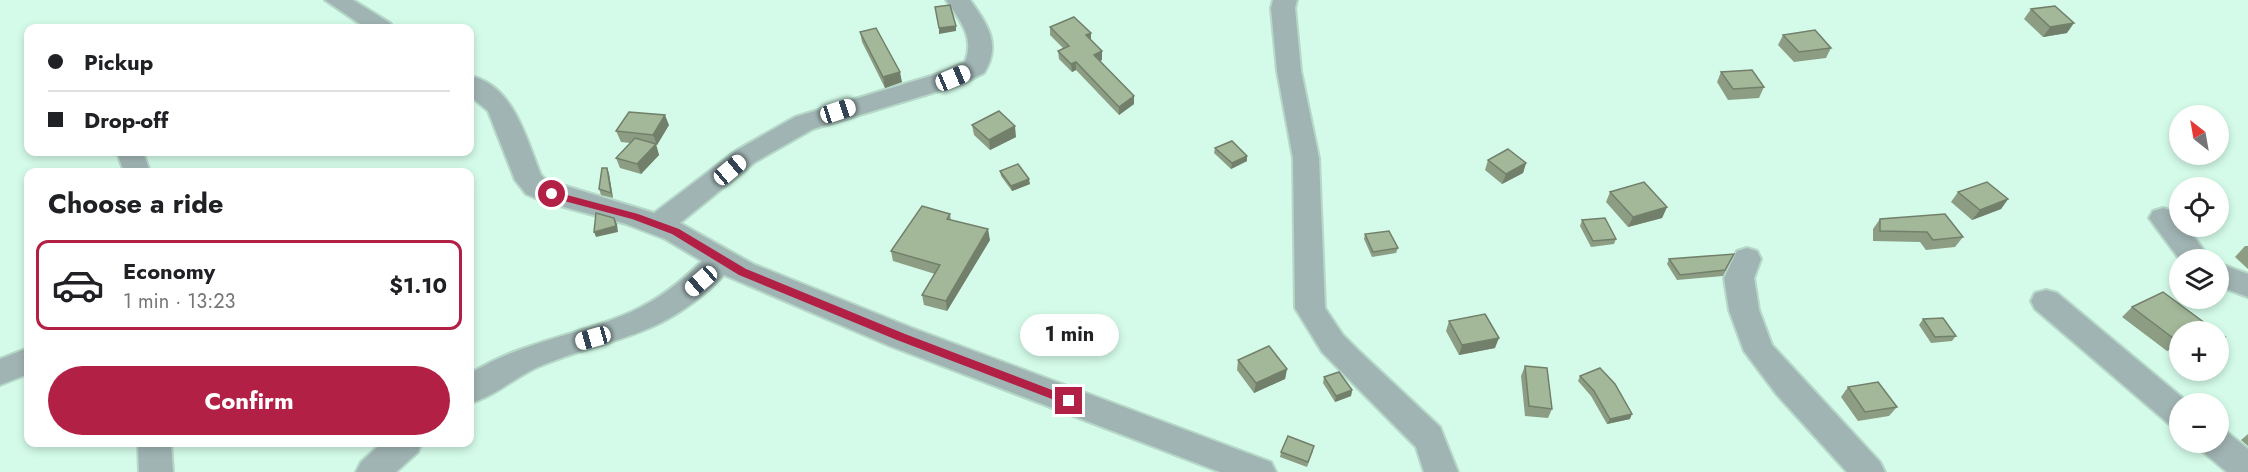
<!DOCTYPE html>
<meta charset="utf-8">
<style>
:root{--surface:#fff;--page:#f2f2f2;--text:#202124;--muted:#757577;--line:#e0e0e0;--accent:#b32046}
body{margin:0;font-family:Jost,sans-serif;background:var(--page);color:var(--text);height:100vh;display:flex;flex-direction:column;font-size:22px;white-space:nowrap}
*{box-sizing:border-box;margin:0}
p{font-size:20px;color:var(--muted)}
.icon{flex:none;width:33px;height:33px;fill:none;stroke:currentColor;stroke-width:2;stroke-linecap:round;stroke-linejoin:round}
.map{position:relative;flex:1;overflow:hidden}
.panel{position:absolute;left:24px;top:168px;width:450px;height:279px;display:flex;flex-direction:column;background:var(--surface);border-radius:12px;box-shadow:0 3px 9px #0003}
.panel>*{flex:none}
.hud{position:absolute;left:24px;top:24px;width:450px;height:132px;border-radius:12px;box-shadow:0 3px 9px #0003;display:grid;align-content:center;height:132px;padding:0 24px;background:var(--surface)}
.needle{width:39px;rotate:329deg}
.controls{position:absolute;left:2169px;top:105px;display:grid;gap:12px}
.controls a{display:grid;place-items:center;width:60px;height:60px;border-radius:50%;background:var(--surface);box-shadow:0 3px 9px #0003;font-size:30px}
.end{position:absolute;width:27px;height:27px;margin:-14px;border:8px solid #b32046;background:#fff;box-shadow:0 0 0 3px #fff}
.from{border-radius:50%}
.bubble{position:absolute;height:42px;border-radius:21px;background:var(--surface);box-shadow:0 3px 9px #0003;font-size:20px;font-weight:700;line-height:42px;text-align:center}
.car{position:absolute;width:18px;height:36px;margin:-18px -9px;border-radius:8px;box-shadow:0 0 4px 2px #0007;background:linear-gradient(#fff 24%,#345 0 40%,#fff 0 76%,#345 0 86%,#fff 0)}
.hud b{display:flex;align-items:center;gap:21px;height:57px;font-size:22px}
.hud b+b{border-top:2px solid var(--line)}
.hud i{width:15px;height:15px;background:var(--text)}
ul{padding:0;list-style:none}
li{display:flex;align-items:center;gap:18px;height:90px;margin:0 12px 9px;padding:0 12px;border:3px solid transparent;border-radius:12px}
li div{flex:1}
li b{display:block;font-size:22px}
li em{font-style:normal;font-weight:700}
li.on{border-color:var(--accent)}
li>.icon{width:54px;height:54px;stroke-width:1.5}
h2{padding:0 24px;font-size:27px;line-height:72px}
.action{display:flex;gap:12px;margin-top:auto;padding:12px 24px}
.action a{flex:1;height:69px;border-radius:36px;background:var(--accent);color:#fff;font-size:24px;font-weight:700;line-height:69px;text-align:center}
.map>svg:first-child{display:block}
</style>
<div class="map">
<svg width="2248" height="472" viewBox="0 0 2248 472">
<rect width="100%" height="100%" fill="#d4fbe9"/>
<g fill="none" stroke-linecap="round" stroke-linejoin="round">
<g stroke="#b5d8c8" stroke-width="4">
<g id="minor">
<path d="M325,0H353L390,23L394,28H366Z"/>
<path d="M946,0H970C987,24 1002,44 984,73L962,84L813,129L755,162L680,223L753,264L912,328L1271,462L1276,472H1220L890,346L724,275C661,340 615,335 538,367C515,377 494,397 470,403V374L476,370C525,341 580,335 631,312C658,300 681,282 702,261L665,239L626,224L542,201L526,194L515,180L488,111L470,96V76C514,85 526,139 541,175L546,180L654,213L737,150L795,117L944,72L965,62C975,37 960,20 946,0Z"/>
<path d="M1273,0H1297L1295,8L1301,71L1319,158L1325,308L1343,335L1359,351L1440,427L1458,472H1424L1416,447L1322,352L1295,308L1293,158L1277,71L1271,8Z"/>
<path d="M117,152H143L150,172H124Z"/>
<path d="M2163,208C2174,211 2180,215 2180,226H2186L2211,260H2180L2149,218L2153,211Z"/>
<path d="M1747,248L1757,251L1761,259L1754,278L1759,310L1772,345L1880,462L1885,472H1847L1777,395L1744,351L1729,310L1724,278L1737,251Z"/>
<path d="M2218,263L2248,274V297L2218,286Z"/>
<path d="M2046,290L2057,293L2190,404H2180V427L2169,424L2035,309L2031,301L2035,293Z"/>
<path d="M28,348V374L0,385V359Z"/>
<path d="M2218,429L2227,432L2248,449V472H2227L2203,452L2199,442H2218Z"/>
<path d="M138,442H171L173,472H139Z"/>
<path d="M383,442H422L418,452L396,472H356L361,462Z"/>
</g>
</g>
<use href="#minor" fill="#a1b4b4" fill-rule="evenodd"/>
</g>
<g fill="#8c9d84">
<path d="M2031,9L2067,33L2043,37L2024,19Z"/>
<path d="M1050,27L1091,41L1102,60L1100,61L1134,104L1119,115L1076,70L1072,72L1059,59L1058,51L1063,48L1050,35Z"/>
<path d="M860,32L902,82L885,88L862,42Z"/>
<path d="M1783,35L1831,48L1826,58L1794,62L1778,45Z"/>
<path d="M1721,72L1764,87L1759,98L1728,100L1717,82Z"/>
<path d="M669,125L657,145H656L659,155L641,174L620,168L616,158L630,143L621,142L616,131Z"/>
<path d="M972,125L1016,137L990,150L974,135Z"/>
<path d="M1215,148L1247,161L1231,169L1214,153Z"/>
<path d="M1488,160L1526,163L1523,173L1502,184L1485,170Z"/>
<path d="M607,168L609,174L613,198L601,195L599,189Z"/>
<path d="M1000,171L1030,184L1012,191L1001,176Z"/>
<path d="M1610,192L1667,207L1662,218L1628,227L1606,202Z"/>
<path d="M1958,192L2008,199L2001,209L1972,220L1951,202Z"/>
<path d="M950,214L951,220L990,240L947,311L924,305L922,295L935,274L893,261L891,251Z"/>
<path d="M1880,219L1963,237L1955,247L1926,250L1920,242L1873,241V229Z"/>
<path d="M1582,220L1616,239L1614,244L1591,247L1580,226Z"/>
<path d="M1365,234L1398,248L1396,253L1372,257L1364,239Z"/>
<path d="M2245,246H2248V269L2235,257Z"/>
<path d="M1734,254L1723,276L1677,280L1667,264L1669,259Z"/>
<path d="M2132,307L2180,332V347L2178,345L2167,351L2122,317Z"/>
<path d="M1923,319L1956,336L1952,341L1931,343L1919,325Z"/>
<path d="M1449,321L1495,348L1459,355L1446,331Z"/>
<path d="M1238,360L1287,369L1285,379L1254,393L1237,370Z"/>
<path d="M1525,366L1552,409L1548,418L1525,416L1521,376Z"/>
<path d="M1580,376L1630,419L1607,424L1591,396L1578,381Z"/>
<path d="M1324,377L1352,390L1351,396L1335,402L1323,383Z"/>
<path d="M1848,387L1897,407L1889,416L1858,421L1841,397Z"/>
<path d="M2248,434V446L2241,440Z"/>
<path d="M1313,451L1307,467L1280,457L1281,452Z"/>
</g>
<g fill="#72806b">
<path d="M2074,23L2067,33L2043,37L2050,27Z"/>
<path d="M956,26V31L939,34V28Z"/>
<path d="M1091,33V41L1086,35Z"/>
<path d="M1102,51V60L1094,63V55Z"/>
<path d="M1076,62V70L1072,72L1071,64Z"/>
<path d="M900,72L902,82L885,88L883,77Z"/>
<path d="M1134,96V104L1119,115V107Z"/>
<path d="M470,112L473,118H470Z"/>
<path d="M665,115L669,125L657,145L653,135Z"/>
<path d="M1015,126L1016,137L990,150L989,140Z"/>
<path d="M656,144L659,155L641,174L637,164Z"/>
<path d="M1247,156V161L1231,169L1232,163Z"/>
<path d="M1526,163L1523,173L1502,184L1506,174Z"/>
<path d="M607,168L609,174L613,198L611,193Z"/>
<path d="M1029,179L1030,184L1012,191L1011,186Z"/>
<path d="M2008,199L2001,209L1972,220L1980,210Z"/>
<path d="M1667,207L1662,218L1628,227L1633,217Z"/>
<path d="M614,218L617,224L618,232L596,237L594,232Z"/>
<path d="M988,229L990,240L947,311L946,301Z"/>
<path d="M1499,338L1495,348L1459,355L1462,345Z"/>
<path d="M2180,340V344L2178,345L2167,351L2177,341Z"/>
<path d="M1287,369L1285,379L1254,393L1256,383Z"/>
<path d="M1352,390L1351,396L1335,402L1336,396Z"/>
<path d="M1632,414L1630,419L1607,424L1610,419Z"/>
</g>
<g fill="#a3b799" stroke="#72806b" stroke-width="1.5">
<path d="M950,5L956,26L939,28L935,7Z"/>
<path d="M2055,6L2074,23L2050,27L2031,9Z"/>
<path d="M1074,17L1091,33L1086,35L1102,51L1094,55L1134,96L1119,107L1076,62L1071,64L1058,51L1069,46L1050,27Z"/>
<path d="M876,28L900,72L883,77L860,32Z"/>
<path d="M1815,30L1831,48L1799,52L1783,35Z"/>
<path d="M1752,70L1764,87L1733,89L1721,72Z"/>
<path d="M999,111L1015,126L989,140L972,125Z"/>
<path d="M629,112L665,115L653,135L616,131Z"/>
<path d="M635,138L656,144L637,164L616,158Z"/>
<path d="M1232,141L1247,156L1232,163L1215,148Z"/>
<path d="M1508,149L1526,163L1506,174L1488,160Z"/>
<path d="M1018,164L1029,179L1011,186L1000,171Z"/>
<path d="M602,168H607L611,193L599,189Z"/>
<path d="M1644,182L1667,207L1633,217L1610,192Z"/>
<path d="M1987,182L2008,199L1980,210L1958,192Z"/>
<path d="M922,206L950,214L947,219L988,229L946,301L922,295L940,265L891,251Z"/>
<path d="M596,213L614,218L616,226L594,232Z"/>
<path d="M1945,214L1963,237L1933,240L1927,232L1880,231V219Z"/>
<path d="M1605,218L1616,239L1593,241L1582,220Z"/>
<path d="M1389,231L1398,248L1373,252L1365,234Z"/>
<path d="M1734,254L1725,270L1680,275L1669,259Z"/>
<path d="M2163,292L2217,332H2180V340L2177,341L2132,307Z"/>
<path d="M1485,314L1499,338L1462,345L1449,321Z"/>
<path d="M1943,318L1956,336L1935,337L1923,319Z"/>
<path d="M2218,333L2225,337L2218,340Z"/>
<path d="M1269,346L1287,369L1256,383L1238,360Z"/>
<path d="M1525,366L1547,368L1552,409L1529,406Z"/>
<path d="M1600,368L1615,384L1632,414L1610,419L1594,391L1580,376Z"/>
<path d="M1339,372L1352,390L1336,396L1324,377Z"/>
<path d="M1878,382L1897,407L1865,412L1848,387Z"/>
<path d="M1288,436L1314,446L1308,462L1281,452Z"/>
</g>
<path fill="#b32046" d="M552,191L638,214L679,229L746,269L905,334L1073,398L1075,401L1069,406L1065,404L897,340L739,275L672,234L632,219L549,197L547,194Z"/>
</svg>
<div class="controls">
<a><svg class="needle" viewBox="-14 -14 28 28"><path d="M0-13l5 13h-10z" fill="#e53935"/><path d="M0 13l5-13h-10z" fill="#757577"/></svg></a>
<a><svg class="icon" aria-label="locate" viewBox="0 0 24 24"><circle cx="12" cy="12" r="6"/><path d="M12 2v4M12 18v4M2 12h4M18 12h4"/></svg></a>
<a><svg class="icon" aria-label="layers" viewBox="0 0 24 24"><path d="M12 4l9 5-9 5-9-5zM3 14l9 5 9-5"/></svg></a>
<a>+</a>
<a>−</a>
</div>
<i class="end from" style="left:552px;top:194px"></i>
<i class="end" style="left:1069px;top:401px"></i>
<div class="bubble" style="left:1020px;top:314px;width:99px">1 min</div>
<i class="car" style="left:953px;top:78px;rotate:67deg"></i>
<i class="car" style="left:838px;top:111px;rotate:72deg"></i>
<i class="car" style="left:730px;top:170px;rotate:50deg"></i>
<i class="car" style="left:701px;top:281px;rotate:229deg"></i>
<i class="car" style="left:593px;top:338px;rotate:254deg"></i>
<div class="hud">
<b><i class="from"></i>Pickup</b>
<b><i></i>Drop-off</b>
</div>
<section class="panel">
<h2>Choose a ride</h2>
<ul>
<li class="on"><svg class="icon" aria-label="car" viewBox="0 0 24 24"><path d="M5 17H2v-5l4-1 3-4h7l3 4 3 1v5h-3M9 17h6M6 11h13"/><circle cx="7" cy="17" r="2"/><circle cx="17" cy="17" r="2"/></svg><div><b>Economy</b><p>1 min · 13:23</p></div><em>$1.10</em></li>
</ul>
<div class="action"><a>Confirm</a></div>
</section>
</div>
